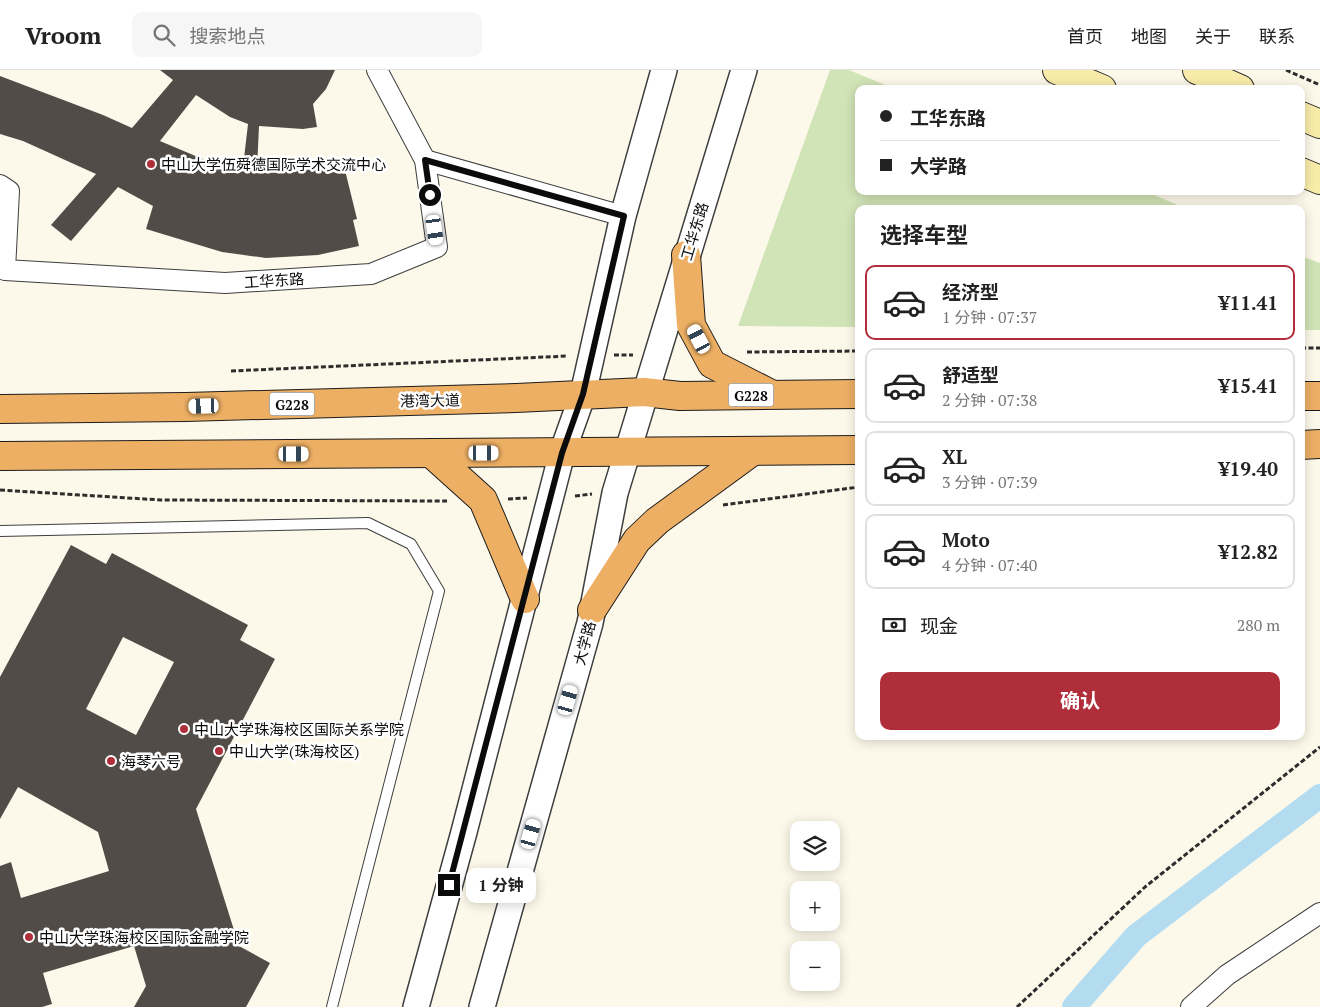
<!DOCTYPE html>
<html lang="zh">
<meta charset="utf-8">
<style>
:root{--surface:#fff;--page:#f6f6f6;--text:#222;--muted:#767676;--line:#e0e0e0;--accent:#af2e3a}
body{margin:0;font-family:"PT Serif","Noto Sans SC",serif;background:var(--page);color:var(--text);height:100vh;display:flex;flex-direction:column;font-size:19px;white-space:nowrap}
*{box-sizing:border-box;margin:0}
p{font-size:16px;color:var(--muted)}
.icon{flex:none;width:28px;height:28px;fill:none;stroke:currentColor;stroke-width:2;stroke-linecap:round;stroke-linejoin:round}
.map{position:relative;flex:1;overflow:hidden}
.drawer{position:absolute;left:855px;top:135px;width:450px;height:535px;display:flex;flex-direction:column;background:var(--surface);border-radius:10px;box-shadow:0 2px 12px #0003}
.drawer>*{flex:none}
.top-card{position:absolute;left:855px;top:15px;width:450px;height:110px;border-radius:10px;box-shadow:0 2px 12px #0003;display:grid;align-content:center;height:110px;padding:0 25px;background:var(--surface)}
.buttons{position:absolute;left:790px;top:751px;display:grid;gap:10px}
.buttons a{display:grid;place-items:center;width:50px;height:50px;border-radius:10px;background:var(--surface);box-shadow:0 2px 12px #0003;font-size:25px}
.end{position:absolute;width:22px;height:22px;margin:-11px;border:6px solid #0b0b0b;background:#fff;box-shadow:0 0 0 2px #fff}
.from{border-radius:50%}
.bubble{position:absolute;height:35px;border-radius:10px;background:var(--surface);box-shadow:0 2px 12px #0003;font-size:16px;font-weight:700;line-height:35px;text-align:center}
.car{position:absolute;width:15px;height:30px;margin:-15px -8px;border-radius:6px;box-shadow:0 0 4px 1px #0007;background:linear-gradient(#fff 24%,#345 0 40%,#fff 0 76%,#345 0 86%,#fff 0)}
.top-card b{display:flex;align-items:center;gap:18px;height:48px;font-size:19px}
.top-card b+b{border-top:1px solid var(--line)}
.top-card i{width:12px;height:12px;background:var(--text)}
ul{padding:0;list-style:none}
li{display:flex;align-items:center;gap:15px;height:75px;margin:0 10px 8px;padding:0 15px;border:2px solid var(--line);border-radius:10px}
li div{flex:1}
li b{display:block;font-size:19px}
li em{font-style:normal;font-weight:700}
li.active{border-color:var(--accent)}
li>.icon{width:45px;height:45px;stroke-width:1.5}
h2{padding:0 25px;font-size:22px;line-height:60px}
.pay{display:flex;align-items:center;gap:12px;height:55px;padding:0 25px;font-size:19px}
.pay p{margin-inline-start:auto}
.button{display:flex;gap:10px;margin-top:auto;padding:10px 25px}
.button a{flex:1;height:58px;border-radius:10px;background:var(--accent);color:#fff;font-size:20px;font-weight:700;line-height:58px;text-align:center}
header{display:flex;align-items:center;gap:30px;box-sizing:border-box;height:70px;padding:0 25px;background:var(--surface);border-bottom:1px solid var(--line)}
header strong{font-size:24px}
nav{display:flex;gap:28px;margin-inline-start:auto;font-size:18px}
.search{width:350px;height:45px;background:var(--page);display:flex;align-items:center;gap:12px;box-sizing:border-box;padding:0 18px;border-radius:10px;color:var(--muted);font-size:19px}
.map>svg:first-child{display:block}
</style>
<header>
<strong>Vroom</strong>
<div class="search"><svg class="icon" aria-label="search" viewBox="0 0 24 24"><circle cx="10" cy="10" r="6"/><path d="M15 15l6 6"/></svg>搜索地点</div>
<nav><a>首页</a><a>地图</a><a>关于</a><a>联系</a></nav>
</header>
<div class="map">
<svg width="1320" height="937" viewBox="0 0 1320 937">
<rect width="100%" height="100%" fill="#fdf9ea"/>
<g fill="#d1e4b7">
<path d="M830,0H849L895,19H859V121H1145L1187,139H859V257L738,256Z"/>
<path d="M1301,186L1320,193V260H1301Z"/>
</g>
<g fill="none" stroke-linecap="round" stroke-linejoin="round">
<path stroke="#b3dcf1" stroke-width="24" d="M1074,937L1136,866L1320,726"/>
</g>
<g fill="#524c48" fill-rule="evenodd">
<path d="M160,0H335L326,19L313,34L317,57L303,59L259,56L257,99L294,101L344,96L357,149L353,150L359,176L318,185L266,188L222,182L146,159L153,136L118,117L71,171L51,155L96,104L23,71L0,64V6L103,45L132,58L173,10ZM196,25L230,47L248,54L243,97L205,90L160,71Z"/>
<path d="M71,475L106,494L112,483L248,555L240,570L275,589L196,739L239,876L270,893L246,937H134L146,916L134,876L43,903L52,934L42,937H0V796L11,792L21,828L109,801L98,762L18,717L0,749V607ZM123,567L174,592L136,665L86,639Z"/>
</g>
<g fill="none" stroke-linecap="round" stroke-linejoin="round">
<g stroke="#3e3e3e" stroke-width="12">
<path id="service" d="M0,461L368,453L411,474L439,521L332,937"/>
</g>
<g stroke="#3e3e3e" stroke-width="22">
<g id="minor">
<path d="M425,90L623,146"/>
<path d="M0,115L9,121L5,200L225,213L371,204L437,177L425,90L377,0"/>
<path d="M1191,937L1227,905L1320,843"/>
</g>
</g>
<g stroke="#3e3e3e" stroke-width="28">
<g id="tertiary">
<path d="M416,937L464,762L562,383L583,324L623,146L664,0"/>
<path d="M482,937L590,553L615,423L744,0"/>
</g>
</g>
<g stroke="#2d2d2d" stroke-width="30">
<g id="secondary">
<path d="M1057,0L1102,19"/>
<path d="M1197,0L1240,19"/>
<path d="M1301,46L1320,54"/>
<path d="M1301,102L1320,110"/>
</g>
</g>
<g stroke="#1c1c1c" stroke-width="30">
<g id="trunk">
<path d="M686,185L691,255L712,294L769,323"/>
<path d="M1301,326H1320"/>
<path d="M0,339L186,337L516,328L644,322L680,326L859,324"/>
<path d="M1301,375L1320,374"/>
<path d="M431,383L483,430L525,529"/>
<path d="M0,386L859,380"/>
<path d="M592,540L637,470L657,451L753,381"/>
</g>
</g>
<g stroke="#2d2d2d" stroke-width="3" stroke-dasharray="5 2.5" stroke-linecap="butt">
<path d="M1286,0L1320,15"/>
<path d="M1301,278H1320"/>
<path d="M747,282L859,281"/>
<path d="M614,285H633"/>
<path d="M231,301L568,286"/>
<path d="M0,420L161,430L447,431"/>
<path d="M575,426L592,424"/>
<path d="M508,429L527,428"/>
<path d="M723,435L859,417"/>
<path d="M1017,937L1145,817L1320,677"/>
</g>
<use href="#service" stroke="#fff" stroke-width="10"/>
<use href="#minor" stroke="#fff" stroke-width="20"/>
<use href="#tertiary" stroke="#fff" stroke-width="25"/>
<use href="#secondary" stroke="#f9ecaa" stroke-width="28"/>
<use href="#trunk" stroke="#ecaf64" stroke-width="28"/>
</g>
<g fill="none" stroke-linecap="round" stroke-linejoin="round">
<path stroke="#0b0b0b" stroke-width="6" d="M430,125L425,90L624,146L583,324L562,383L449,815"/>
</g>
<g fill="#af2e3a" stroke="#fff" stroke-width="2">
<circle cx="151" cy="94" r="5"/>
<circle cx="184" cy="659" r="5"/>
<circle cx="219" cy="681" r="5"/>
<circle cx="111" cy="691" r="5"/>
<circle cx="29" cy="867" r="5"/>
</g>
<g text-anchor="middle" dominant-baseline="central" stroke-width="5" stroke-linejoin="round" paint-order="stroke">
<g fill="#fff" stroke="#545454" stroke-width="1">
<rect x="728.5" y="313.5" width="45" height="23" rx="4"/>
<rect x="269.5" y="322.5" width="45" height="23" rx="4"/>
</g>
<g font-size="14" font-weight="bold" fill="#0b0b0b">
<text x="751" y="325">G228</text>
<text x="292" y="334">G228</text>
</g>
<g font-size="15" fill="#0b0b0b" stroke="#fff" text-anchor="start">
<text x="161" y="94">中山大学伍舜德国际学术交流中心</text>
<text x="194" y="659">中山大学珠海校区国际关系学院</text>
<text x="229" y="681">中山大学(珠海校区)</text>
<text x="121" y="691">海琴六号</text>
<text x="39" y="867">中山大学珠海校区国际金融学院</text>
</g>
<g font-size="15" fill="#0b0b0b" stroke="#fff">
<text transform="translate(694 161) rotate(-73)">工华东路</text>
<text transform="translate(274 210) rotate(-4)">工华东路</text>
<text transform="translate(430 330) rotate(-1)">港湾大道</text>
<text transform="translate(584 573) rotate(-75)">大学路</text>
</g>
</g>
</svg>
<div class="buttons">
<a><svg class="icon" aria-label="layers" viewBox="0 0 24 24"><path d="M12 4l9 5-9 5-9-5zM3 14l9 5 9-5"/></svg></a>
<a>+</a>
<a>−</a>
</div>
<i class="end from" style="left:430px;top:125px"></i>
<i class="end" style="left:449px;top:815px"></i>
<div class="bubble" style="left:466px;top:798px;width:70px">1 分钟</div>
<i class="car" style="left:435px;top:160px;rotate:172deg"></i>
<i class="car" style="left:699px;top:269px;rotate:332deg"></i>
<i class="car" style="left:204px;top:336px;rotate:268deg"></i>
<i class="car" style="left:484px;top:383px;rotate:90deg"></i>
<i class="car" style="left:294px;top:384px;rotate:90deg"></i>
<i class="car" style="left:568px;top:630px;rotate:16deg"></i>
<i class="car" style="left:531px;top:764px;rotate:16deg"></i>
<div class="top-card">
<b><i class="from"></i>工华东路</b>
<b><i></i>大学路</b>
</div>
<section class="drawer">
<h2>选择车型</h2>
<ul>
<li class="active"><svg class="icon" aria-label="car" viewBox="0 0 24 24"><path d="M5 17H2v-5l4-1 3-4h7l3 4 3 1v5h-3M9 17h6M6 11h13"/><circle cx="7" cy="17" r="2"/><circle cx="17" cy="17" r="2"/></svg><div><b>经济型</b><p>1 分钟 · 07:37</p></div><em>¥11.41</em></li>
<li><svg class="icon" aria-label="car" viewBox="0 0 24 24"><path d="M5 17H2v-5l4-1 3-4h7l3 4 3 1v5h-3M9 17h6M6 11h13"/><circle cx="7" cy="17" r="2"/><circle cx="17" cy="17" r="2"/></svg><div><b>舒适型</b><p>2 分钟 · 07:38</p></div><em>¥15.41</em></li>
<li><svg class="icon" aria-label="car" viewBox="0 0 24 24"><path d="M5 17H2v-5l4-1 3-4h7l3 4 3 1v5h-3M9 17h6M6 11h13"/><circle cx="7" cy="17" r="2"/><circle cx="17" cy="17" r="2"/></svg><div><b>XL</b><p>3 分钟 · 07:39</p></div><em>¥19.40</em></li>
<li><svg class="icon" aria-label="car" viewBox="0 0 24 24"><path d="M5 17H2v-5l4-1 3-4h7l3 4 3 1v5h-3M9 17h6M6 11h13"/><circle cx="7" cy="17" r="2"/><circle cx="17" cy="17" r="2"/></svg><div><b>Moto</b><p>4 分钟 · 07:40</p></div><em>¥12.82</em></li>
</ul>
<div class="pay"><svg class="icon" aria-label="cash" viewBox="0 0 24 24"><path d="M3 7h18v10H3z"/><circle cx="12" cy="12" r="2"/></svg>现金<p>280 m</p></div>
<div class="button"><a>确认</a></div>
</section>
</div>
